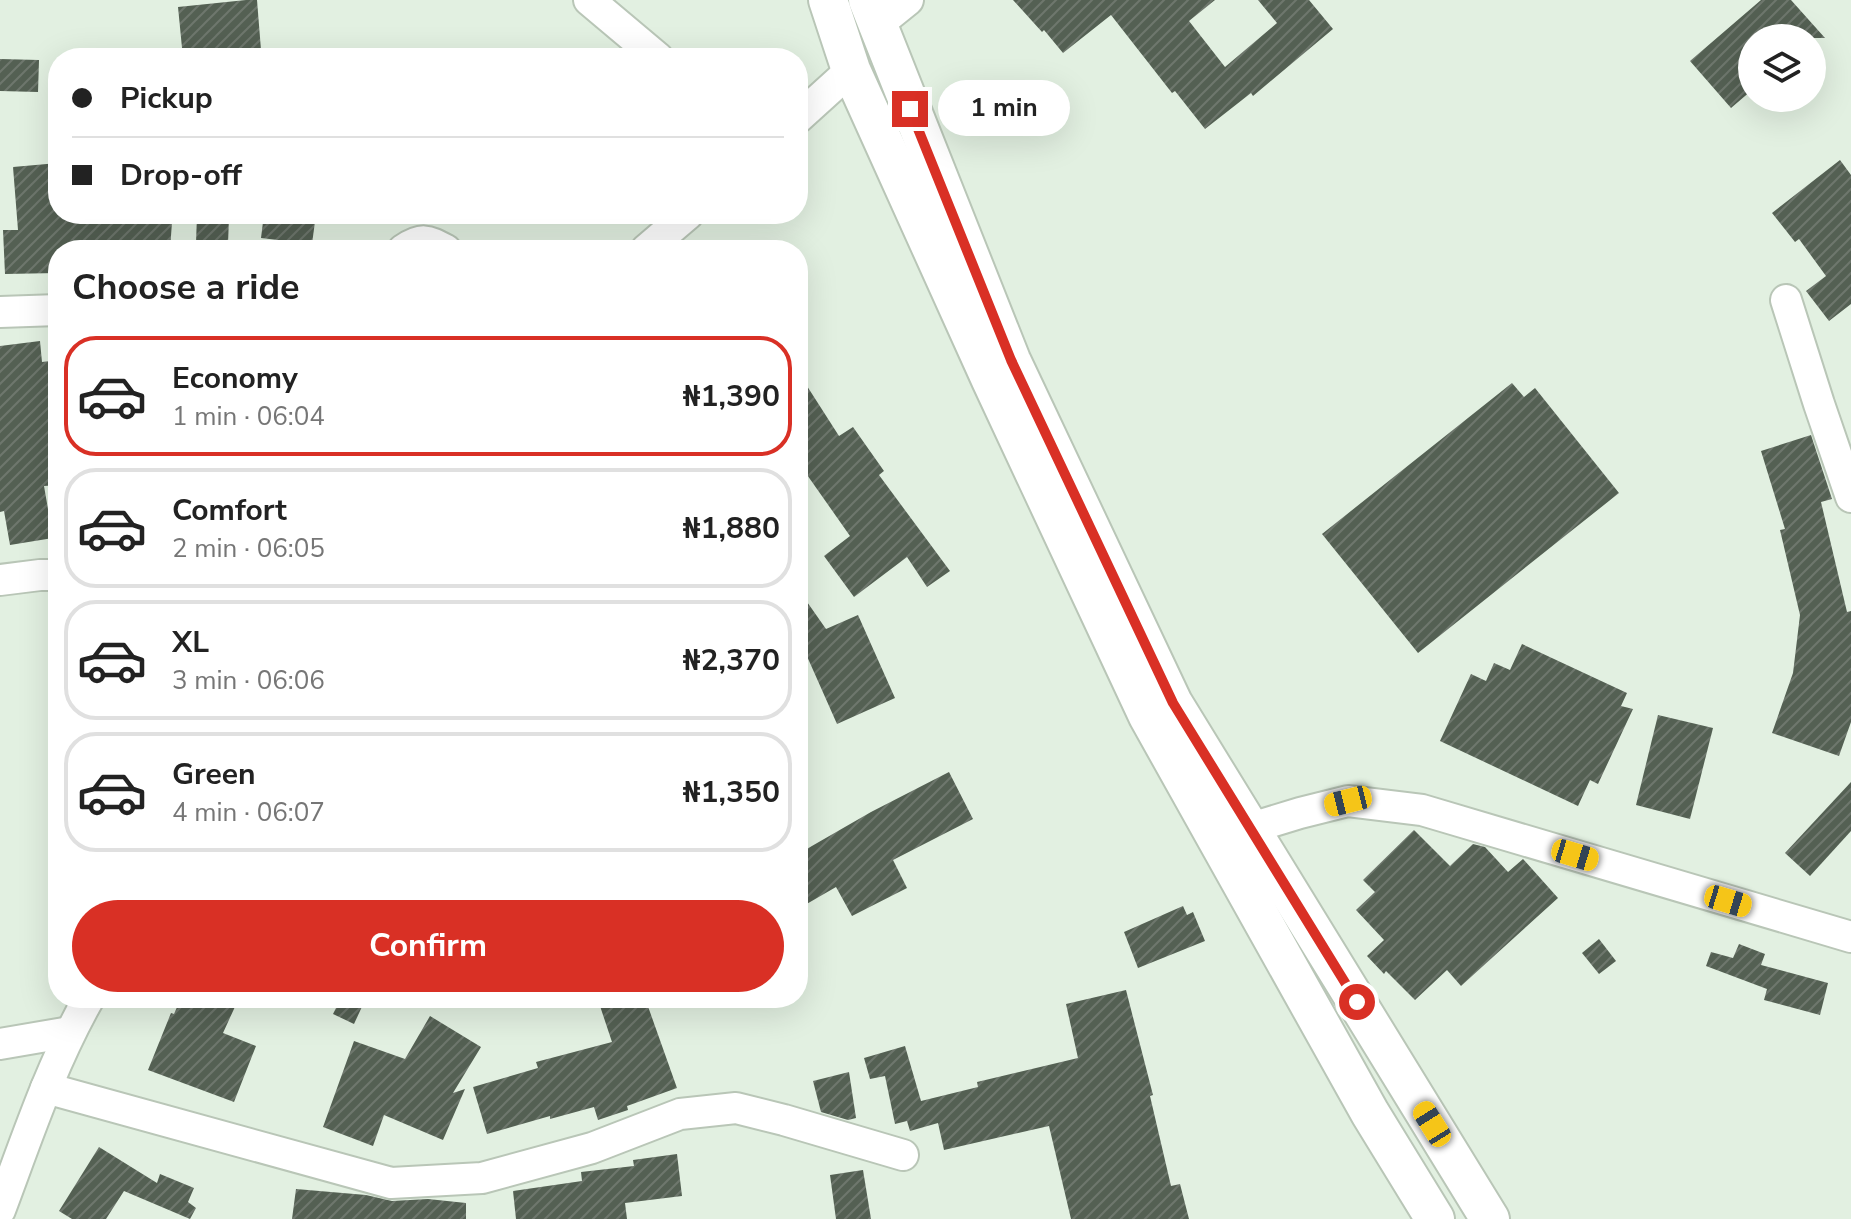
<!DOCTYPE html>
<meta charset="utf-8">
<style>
:root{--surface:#fff;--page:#f6f6f6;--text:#222;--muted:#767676;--line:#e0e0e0;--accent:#d93025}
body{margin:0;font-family:"Nunito Sans",sans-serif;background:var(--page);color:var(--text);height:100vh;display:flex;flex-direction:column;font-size:30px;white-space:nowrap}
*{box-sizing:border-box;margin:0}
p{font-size:26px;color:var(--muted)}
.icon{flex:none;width:44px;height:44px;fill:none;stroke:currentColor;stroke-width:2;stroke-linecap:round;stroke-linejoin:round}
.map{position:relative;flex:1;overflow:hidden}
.sheet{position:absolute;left:48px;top:240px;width:760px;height:768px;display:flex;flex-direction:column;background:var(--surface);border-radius:32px;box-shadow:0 8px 32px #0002}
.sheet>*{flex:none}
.hud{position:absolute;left:48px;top:48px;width:760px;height:176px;border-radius:32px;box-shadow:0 8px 32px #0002;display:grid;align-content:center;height:176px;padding:0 24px;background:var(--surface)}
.controls{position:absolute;left:1738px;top:24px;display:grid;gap:16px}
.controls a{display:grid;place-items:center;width:88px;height:88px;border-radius:50%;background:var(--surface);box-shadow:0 8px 32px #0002;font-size:40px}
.end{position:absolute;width:36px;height:36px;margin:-18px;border:10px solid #d93025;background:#fff;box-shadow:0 0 0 4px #fff}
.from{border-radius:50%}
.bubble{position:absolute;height:56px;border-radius:28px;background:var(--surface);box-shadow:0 8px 32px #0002;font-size:26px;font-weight:700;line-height:56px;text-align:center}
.car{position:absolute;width:24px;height:48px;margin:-24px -12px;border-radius:10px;box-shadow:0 0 6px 2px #0007;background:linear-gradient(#f5c518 24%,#345 0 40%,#f5c518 0 76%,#345 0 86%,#f5c518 0)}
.hud b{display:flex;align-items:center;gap:28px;height:76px;font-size:30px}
.hud b+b{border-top:2px solid var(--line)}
.hud i{width:20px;height:20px;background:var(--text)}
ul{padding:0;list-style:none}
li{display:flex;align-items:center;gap:24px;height:120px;margin:0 16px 12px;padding:0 8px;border:4px solid var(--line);border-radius:32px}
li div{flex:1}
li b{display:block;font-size:30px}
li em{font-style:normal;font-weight:700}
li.active{border-color:var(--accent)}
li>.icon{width:72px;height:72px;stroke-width:1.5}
h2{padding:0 24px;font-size:36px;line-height:96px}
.cta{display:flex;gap:16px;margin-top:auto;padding:16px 24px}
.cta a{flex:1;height:92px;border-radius:48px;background:var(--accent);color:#fff;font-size:32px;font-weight:700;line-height:92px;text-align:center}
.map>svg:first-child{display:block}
</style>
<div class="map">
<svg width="1851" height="1219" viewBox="0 0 1851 1219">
<defs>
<pattern id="building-hatch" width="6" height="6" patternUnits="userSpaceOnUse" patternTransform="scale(2)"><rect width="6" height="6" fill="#546053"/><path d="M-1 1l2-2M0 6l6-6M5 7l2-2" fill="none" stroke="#6e776d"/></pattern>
</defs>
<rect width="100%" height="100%" fill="#e2f0e1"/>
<g fill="url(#building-hatch)">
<path d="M246,0H257L261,50L183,58L178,7Z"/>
<path d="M1013,0H1215L1189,21L1225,67L1277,23L1258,0H1309L1333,29L1253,96L1251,93L1205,129L1175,91L1172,93L1111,15L1063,53L1044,30L1042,32Z"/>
<path d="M1761,0H1791L1825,38H1752V90L1731,108L1690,61Z"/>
<path d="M0,59L39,60L38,92L0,91Z"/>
<path d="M1840,160L1851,175V304L1829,321L1806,291L1826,276L1799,239L1795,242L1772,213Z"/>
<path d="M58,163V214H148V220L172,222L170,250H58V273L5,274L3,230H18L13,167Z"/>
<path d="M264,214H316L312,244L261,238Z"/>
<path d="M197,215L229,217L228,244L196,243Z"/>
<path d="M40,341L42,362L58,360V485L44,486L53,538L10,545L4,511L0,512V346Z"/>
<path d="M798,372L839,436L853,427L884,471L879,475L950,571L927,587L907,557L854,597L824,556L850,536L798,462Z"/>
<path d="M1512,383L1524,397L1535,388L1619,493L1418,653L1322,534Z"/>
<path d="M1811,435L1832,499L1821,502L1847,612L1851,611V722L1839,756L1772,733L1793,673L1800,615L1780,530L1785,529L1761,451Z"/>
<path d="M798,589L826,629L858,615L895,698L837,724L798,636Z"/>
<path d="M1522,644L1627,693L1621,706L1633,709L1598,784L1590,780L1578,806L1440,741L1471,674L1486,681L1494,663L1510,670Z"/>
<path d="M1658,715L1713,728L1690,819L1636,805Z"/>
<path d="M949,772L973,819L893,860L907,888L852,916L836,887L798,909V854L871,812Z"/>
<path d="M1851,782V831L1810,876L1785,853Z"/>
<path d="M1414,830L1450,866L1473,844L1485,847L1508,872L1523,859L1558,898L1461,986L1447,970L1415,1000L1386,971L1384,974L1367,956L1384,940L1356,910L1375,892L1363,880Z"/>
<path d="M1183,906L1187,915L1193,912L1205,941L1138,968L1124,932Z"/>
<path d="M1599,939L1616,961L1599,974L1582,953Z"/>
<path d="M1739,944L1765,954L1761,965L1828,983L1820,1015L1764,1000L1767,989L1706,966L1711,952L1733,958Z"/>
<path d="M1126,990L1153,1095L1150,1096L1171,1186L1180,1184L1189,1219H1071L1049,1126L944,1150L938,1123L910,1131L907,1121L895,1124L885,1076L870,1079L864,1058L905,1046L921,1101L978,1087L977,1082L1078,1058L1066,1004Z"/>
<path d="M181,998H239L223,1033L256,1046L234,1102L148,1070L171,1013L174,1014Z"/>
<path d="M341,998H366L354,1024L333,1014Z"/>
<path d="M614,998H645L677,1088L627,1106L628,1110L598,1120L594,1107L550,1119V1116L487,1134L473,1087L538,1068L536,1062L612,1042L599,1003Z"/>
<path d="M430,1016L481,1047L453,1093L465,1089L443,1140L384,1115L373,1146L323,1127L354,1041L405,1059Z"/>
<path d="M849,1072L856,1118L848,1120L821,1112L813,1081Z"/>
<path d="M99,1147L157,1183L160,1174L194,1188L188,1202L196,1208L190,1219L124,1191L106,1219H72L59,1211Z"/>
<path d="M677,1154L682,1196L625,1203L627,1219H516L513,1191L582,1181L581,1172L634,1166L633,1160Z"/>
<path d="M863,1170L871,1219H836L830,1175Z"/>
<path d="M296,1189L366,1195L392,1201L428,1199L466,1203V1219H292Z"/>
</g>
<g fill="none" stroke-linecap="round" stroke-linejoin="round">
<g stroke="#b9c6b7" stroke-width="34">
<g id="minor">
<path d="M589,0L658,58"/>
<path d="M877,25L908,0"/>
<path d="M798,118L851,70"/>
<path d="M403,250C422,237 427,240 446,250"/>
<path d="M646,250L688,214"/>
<path d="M1786,300L1819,404L1851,497"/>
<path d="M0,312L58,310"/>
<path d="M0,580L40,575H58"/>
<path d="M1251,828L1300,813L1348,801L1422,810L1851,937"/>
<path d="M0,1044L70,1032"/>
<path d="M46,1088L391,1183L482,1178L592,1148L680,1114L736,1108L784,1120L903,1155"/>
<path d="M0,1210C27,1138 51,1065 89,998"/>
</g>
</g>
<g stroke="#b9c6b7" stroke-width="42">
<g id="major">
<path d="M828,0L851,70L991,380L1148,716L1370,1113L1435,1219"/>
<path d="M868,0L1011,360L1173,703L1490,1219"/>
</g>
</g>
<use href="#minor" stroke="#fff" stroke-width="30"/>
<use href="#major" stroke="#fff" stroke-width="38"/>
</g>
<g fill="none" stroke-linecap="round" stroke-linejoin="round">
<path stroke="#d93025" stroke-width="10" d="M910,109L1011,360L1173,703L1357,1002"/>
</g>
</svg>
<div class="controls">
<a><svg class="icon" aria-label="layers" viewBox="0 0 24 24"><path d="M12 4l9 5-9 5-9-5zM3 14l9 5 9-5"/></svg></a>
</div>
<i class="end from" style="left:1357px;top:1002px"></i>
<i class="end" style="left:910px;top:109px"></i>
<div class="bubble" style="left:938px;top:80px;width:132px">1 min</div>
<i class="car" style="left:1348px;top:801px;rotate:256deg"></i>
<i class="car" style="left:1575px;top:855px;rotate:107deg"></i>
<i class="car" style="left:1728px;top:901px;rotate:107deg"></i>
<i class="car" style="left:1432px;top:1124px;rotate:328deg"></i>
<div class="hud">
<b><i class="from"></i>Pickup</b>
<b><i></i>Drop-off</b>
</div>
<section class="sheet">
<h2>Choose a ride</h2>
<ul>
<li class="active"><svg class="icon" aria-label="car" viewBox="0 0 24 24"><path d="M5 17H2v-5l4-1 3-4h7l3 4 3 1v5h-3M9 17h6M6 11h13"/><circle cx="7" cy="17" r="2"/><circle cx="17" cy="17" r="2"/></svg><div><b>Economy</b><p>1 min · 06:04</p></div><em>₦1,390</em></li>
<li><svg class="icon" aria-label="car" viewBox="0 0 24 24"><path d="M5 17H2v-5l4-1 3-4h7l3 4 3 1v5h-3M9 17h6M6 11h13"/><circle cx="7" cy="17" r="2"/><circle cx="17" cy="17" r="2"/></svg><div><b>Comfort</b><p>2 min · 06:05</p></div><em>₦1,880</em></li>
<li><svg class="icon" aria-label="car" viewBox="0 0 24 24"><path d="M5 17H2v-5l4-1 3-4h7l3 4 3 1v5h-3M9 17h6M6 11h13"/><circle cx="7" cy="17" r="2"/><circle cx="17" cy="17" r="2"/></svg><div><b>XL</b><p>3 min · 06:06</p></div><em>₦2,370</em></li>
<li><svg class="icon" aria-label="car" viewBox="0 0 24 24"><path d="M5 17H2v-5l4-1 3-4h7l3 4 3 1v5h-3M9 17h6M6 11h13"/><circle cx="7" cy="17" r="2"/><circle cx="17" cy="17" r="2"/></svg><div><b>Green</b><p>4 min · 06:07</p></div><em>₦1,350</em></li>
</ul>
<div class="cta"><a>Confirm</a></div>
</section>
</div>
